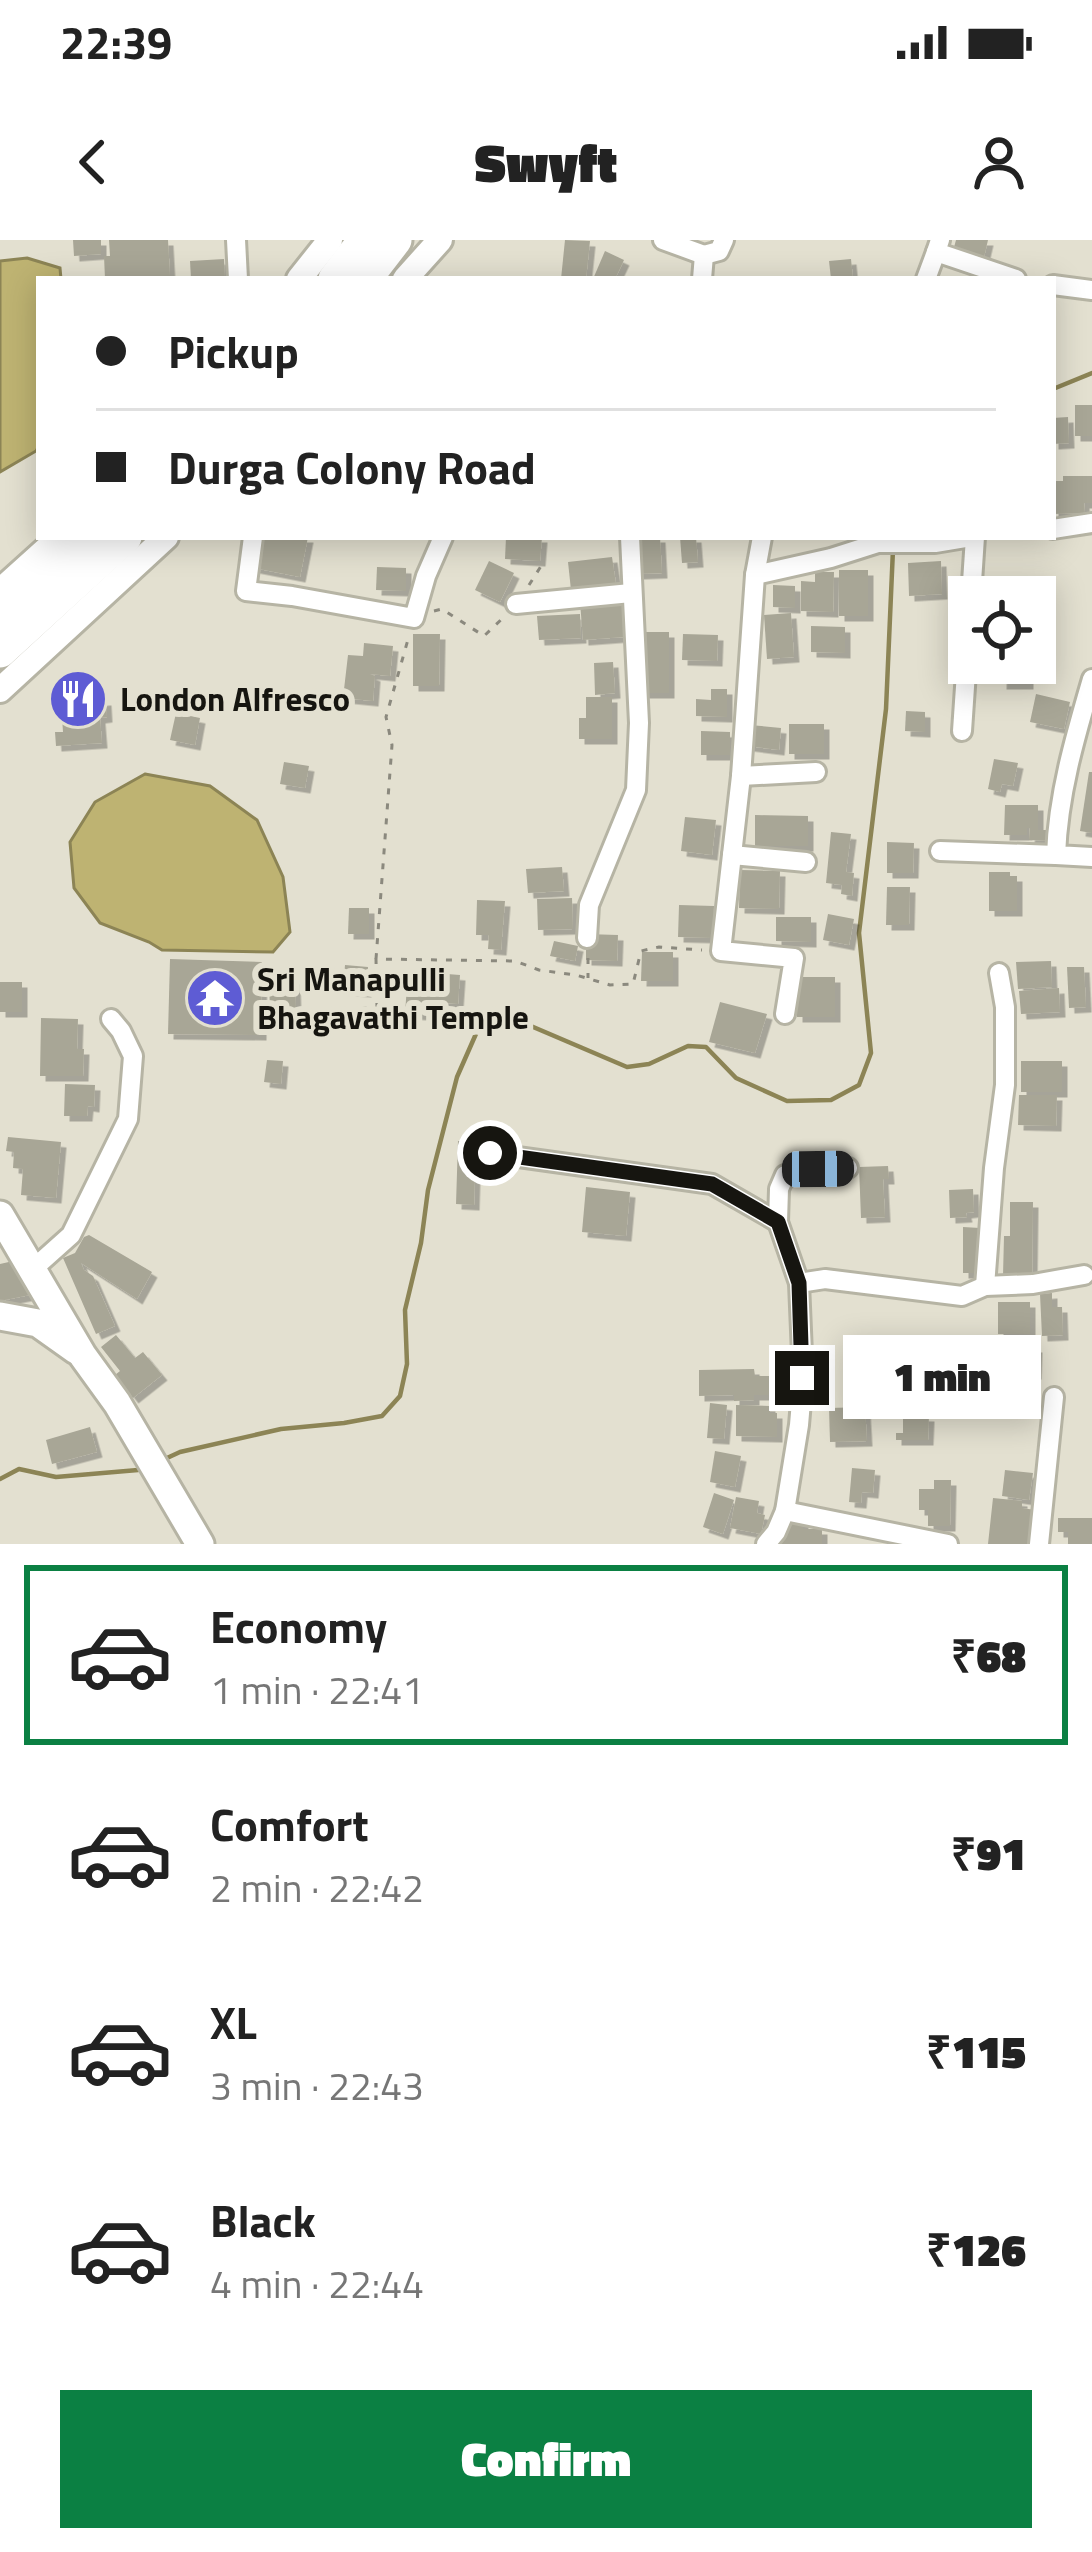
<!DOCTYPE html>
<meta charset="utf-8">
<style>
:root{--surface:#fff;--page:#f6f6f6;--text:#222;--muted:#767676;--line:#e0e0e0;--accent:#0b8043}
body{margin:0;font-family:"Titillium Web",sans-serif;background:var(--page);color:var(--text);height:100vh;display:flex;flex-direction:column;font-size:45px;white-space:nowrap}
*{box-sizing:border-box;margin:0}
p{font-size:39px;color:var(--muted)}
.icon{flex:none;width:66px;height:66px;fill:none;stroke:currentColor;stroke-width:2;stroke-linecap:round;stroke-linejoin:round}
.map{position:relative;height:1304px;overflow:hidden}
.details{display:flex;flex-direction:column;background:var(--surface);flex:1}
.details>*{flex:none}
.hud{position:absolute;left:36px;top:36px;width:1020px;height:264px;border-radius:0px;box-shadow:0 6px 30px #0003;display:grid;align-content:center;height:264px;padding:0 60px;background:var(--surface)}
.fabs{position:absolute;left:948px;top:336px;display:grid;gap:24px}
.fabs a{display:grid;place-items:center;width:108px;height:108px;border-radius:0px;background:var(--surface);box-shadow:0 6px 30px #0003;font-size:60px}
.end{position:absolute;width:54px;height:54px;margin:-27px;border:15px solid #161510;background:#fff;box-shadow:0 0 0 6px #fff}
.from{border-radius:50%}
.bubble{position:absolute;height:84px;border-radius:0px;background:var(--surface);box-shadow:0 6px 30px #0003;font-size:39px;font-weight:800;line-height:84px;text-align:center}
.car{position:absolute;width:36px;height:72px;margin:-36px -18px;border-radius:15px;box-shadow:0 0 9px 3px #0007;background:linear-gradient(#222 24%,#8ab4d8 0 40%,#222 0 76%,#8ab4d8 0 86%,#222 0)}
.hud b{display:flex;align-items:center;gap:42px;height:114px;font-size:45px}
.hud b+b{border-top:3px solid var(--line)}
.hud i{width:30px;height:30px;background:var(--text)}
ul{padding:21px 0 0;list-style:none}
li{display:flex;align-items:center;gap:36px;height:180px;margin:0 24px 18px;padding:0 36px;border:6px solid transparent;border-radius:0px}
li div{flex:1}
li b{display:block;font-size:45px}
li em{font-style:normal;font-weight:800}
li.selected{border-color:var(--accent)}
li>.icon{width:108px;height:108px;stroke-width:1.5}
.primary-button{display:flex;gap:24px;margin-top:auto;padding:24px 60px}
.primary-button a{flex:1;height:138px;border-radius:0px;background:var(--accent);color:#fff;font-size:48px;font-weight:800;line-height:138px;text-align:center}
.status{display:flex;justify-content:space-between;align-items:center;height:84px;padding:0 60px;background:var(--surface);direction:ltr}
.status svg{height:33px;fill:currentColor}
header{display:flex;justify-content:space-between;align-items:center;height:156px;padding:0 60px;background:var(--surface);font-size:54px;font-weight:800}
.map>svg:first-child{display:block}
</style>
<div class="status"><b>22:39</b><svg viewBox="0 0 49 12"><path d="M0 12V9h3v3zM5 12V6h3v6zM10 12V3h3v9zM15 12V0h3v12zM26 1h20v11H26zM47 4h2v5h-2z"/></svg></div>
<header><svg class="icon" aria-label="back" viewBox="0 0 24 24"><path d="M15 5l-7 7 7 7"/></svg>Swyft<svg class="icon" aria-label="person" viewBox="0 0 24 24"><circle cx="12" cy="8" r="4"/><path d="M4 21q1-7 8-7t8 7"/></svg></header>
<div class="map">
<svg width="1092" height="1304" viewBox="0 0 1092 1304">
<defs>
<filter id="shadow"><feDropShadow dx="5.5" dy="5.5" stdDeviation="0" flood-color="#0004"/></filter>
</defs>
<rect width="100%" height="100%" fill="#e3e0d0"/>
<g fill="#beb372" stroke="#8c8455" stroke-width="3">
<path d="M27,18L60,28L61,39H39V206L36,211L0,232V21Z"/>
<path d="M145,534L210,546L257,580L283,637L290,692L273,712L162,710L149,702L100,683L74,648L70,602L95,562Z"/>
</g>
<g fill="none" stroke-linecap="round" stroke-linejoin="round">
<g stroke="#8c8455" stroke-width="4.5">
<path d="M1053,149L1092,133"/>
<path d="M167,1218L180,1212L281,1189L344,1183L382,1176L400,1156L407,1124L405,1070L421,1003L428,950L457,837L479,787L512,778L627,827L649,824L688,806L706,807L736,838L787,861L831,860L859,845L871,813L859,693L886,469L893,309"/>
<path d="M0,1239L19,1229L56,1237L138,1230"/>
</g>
</g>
<g fill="#a8a696" filter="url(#shadow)">
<path d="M73,0H101V14L74,16Z"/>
<path d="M109,0H168L170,36L105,39L104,16H110Z"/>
<path d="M565,0L590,1L586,39H561Z"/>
<path d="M956,0H988L981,30L950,22Z"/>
<path d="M605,11L624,20L615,39H593Z"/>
<path d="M224,19L225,39H191L190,21Z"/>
<path d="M851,19L853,39H831L829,21Z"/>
<rect x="1075" y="165" width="17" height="31"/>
<path d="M1068,177L1069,203L1053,204V178Z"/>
<path d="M1063,236H1092V263H1084L1085,273L1053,274V241H1063Z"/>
<path d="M260,297H308L300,337L254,328Z"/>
<path d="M506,297H542L540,321L505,319Z"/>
<path d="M636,297H660L662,333L637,334Z"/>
<path d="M680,297H696L698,322L682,323Z"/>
<path d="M612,317L616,344L571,350L568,322Z"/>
<path d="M489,321L514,333L500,362L475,350Z"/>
<path d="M941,321L942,354L909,356L908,323Z"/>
<path d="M377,327L406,328V351L376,350Z"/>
<rect x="839" y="330" width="29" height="46"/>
<path d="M815,332H834L833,372L801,371V341L815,342Z"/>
<path d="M773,345L795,346V368L773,367Z"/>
<path d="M622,359L624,397L583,400L580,362Z"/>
<path d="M791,373L794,417L767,419L764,375Z"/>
<path d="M580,374L581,398L539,400L537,376Z"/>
<path d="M811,386L845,387V413L811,412Z"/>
<rect x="641" y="392" width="28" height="61"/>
<path d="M413,394H440L439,446H413Z"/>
<path d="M683,394L718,395L717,421L682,420Z"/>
<path d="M364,403L393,406L390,436L370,434L375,436L373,461L343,458L348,415L363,416Z"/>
<path d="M613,422L615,453L595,455L594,423Z"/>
<path d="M1002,423H1028V444H1001Z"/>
<path d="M711,449H727V477L696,476V459L711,460Z"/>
<path d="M1036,454L1070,462L1064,489L1030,482Z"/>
<path d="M586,457H612V499H579V478H586Z"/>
<path d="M106,460L107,477L100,478L102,503L56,506L55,492H63L61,463Z"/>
<path d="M906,471L925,472V492L905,491Z"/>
<path d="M176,473L200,478L195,505L170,500Z"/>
<rect x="789" y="484" width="35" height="30"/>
<path d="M750,485L781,488L779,510L748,506Z"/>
<path d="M701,491L730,492V515H701Z"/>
<path d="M994,519L1018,523L1013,546L1002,544L1000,552L988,549Z"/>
<path d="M284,522L309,526L305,548L280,544Z"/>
<path d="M1089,532H1092V593L1080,591Z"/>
<path d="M1005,565H1038V590H1054V601L1029,600L1030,588H1027V595H1004Z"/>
<path d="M755,575L808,576V606H755Z"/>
<path d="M685,577L716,580L712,615L681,611Z"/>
<path d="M831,592L851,594L846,632L854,633L852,656L841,654L842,645L826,643Z"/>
<path d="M887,602L914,603L913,633H887Z"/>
<path d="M562,627L564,651L528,653L526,629Z"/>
<path d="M740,630L780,631L779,669L739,668Z"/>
<path d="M989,632H1010V636H1017V671H989Z"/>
<path d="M887,647H910L909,685H886Z"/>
<path d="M572,658L573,689L538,690L537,659Z"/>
<path d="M477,660L505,661L501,710L488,709L489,695H476Z"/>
<path d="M679,665L714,666L713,698L678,697Z"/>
<path d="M349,668H369V694H348Z"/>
<path d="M828,674L854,679L849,705L823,700Z"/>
<path d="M776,677H811V702L776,701Z"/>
<path d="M586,694L618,695L617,721L586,720Z"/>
<path d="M554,701L578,706L575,721L550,716Z"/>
<path d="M642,712H673V741H641Z"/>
<path d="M170,719L262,722L261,795L168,794Z"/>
<path d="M1051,721L1052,747L1018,749L1016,722Z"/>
<path d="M345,725L368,727L366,752L343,750Z"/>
<path d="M1067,727H1084L1086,767L1069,768Z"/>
<path d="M408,731L460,735L458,764L426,761L425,775L405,774Z"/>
<path d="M789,737H835V777H797V766H789Z"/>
<path d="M269,739H295L296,771L270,772Z"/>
<rect x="0" y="742" width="22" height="30"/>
<path d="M1059,748L1060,772L1021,774L1019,751Z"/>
<path d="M720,762L767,774L755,813L709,802Z"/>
<path d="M41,778L78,779L77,809H84L83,836H40Z"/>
<path d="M267,820L283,821L281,844L264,842Z"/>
<rect x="1021" y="821" width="41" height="31"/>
<path d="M65,844L95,845L94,867L88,866L87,876H64Z"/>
<path d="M1019,855H1057L1056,886L1018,885Z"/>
<path d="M8,897L61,902L56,958L21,955L23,929L13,928L14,912L6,911Z"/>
<path d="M458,901L476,902L474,965L456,964Z"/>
<path d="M888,926L889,939H883L885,977L861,978L859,927Z"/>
<path d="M586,947L630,952L626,996L582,992Z"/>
<path d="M973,949L974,972L966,973L967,977L950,978L949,950Z"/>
<path d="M1010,962H1033L1032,1037L1003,1036L1004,996H1010Z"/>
<path d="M963,987L980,988V1033H963Z"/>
<path d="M89,995L152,1032L137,1059L81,1023L84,1030L93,1036L115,1086L96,1094L63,1018L75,1013L84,997Z"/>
<path d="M22,1019L30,1055L0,1061V1024Z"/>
<path d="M1052,1053V1067H1062L1063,1095L1042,1096L1040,1054Z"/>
<rect x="998" y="1062" width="32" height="32"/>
<path d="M116,1095L135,1118L143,1112L162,1135L133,1158L115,1135L120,1131L101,1107Z"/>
<path d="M1016,1106L1037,1107L1036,1134H1015Z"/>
<path d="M754,1129L755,1136H793V1155H754V1160L734,1161V1155L699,1156V1130Z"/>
<path d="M710,1163L727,1165L724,1199L707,1198Z"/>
<path d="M736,1165L770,1166V1173H777V1197L736,1196Z"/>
<path d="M865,1167L867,1201L830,1202L829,1168Z"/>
<path d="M903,1175L929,1176L928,1200H896V1193H903Z"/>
<path d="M90,1187L97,1212L52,1224L46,1200Z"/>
<path d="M715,1211L741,1216L735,1247L710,1242Z"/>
<path d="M852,1228L875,1230L873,1253L862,1252L861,1263L849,1262Z"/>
<path d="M1005,1230L1033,1233L1029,1260L1002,1256Z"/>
<path d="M934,1240H951L950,1286H928V1270H919V1249H934Z"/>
<path d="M714,1253L734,1260L723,1294L703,1287Z"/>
<path d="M736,1257L759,1261L757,1273L765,1275L761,1294L730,1288Z"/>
<path d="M993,1258L1022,1261V1268L1035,1270L1031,1304H988Z"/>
<path d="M777,1278H803V1289H822V1304H777Z"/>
<path d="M1058,1278H1092V1304H1068V1292H1058Z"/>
</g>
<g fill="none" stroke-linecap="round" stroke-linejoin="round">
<g stroke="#b6b4a4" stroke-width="24">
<g id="minor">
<path d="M236,0L238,39"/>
<path d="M663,0L704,15L719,11L724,0"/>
<path d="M940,0L936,12L1016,39"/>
<path d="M702,39L704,15"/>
<path d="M926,39L936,12"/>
<path d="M1053,45L1092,50"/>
<path d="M1053,289L1092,283"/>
<path d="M253,297L246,351L292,356L414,378L426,336L443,297"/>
<path d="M755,335L762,297"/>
<path d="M971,357L975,297"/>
<path d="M516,364L631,353"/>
<path d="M1092,439C1075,497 1058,555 1056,615L1092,617"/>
<path d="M962,491L969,388"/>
<path d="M741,536L816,532"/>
<path d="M940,611L1056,615"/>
<path d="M732,615L806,622"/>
<path d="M587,698L589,665L636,550L639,483L630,297"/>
<path d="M785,774L794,718L721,711L741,536L755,335L831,318L878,303H935L971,297"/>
<path d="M490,913L712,944L778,982"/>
<path d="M33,1029L71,995L128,879L133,816L121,791L111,779"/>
<path d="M799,1043L825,1039L962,1056L985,1046L1033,1044L1084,1035"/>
<path d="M985,1046L994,928L1005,845V767L999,733"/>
<path d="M785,1271L799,1185L803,1138L799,1043L778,982L779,949L785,935L805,929L848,928"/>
<path d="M766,1304L776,1292L785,1271L948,1304"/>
<path d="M1039,1304L1054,1157"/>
</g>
</g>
<g stroke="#b6b4a4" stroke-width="30">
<g id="tertiary">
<path d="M299,39L330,0"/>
<path d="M405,39L440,0"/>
<path d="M0,351L60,297"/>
<path d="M0,450L166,297"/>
</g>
</g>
<g stroke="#b6b4a4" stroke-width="33">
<g id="secondary">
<path d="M0,975L83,1116L117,1163L200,1304"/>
<path d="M0,1076L38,1083L76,1110"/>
</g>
</g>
<g stroke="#b6b4a4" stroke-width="39">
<g id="trunk">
<path d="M335,39L365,0"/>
<path d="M365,39L395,0"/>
<path d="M0,381L91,297"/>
<path d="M0,411L125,297"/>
</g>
</g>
<g stroke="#8b897e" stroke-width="3" stroke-dasharray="6 9" stroke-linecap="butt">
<path d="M529,345L543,323"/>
<path d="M434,371L442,369L484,396L505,376"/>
<path d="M588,718V738"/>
<path d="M376,719L392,505L386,477L409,396"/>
<path d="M286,770L377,768L376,719L515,721L539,730L576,735L610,745L633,744L641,711L659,707L702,710"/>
</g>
<use href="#minor" stroke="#fff" stroke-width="18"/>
<use href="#tertiary" stroke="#fff" stroke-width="24"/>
<use href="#secondary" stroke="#fff" stroke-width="27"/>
<use href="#trunk" stroke="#fff" stroke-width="33"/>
</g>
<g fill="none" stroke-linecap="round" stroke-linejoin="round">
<path stroke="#161510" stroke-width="15" d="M490,913L712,944L778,982L799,1043L802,1138"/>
</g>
<defs>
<g id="restaurant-disc" transform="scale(3)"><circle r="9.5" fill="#5e5cd4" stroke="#e3e0d0"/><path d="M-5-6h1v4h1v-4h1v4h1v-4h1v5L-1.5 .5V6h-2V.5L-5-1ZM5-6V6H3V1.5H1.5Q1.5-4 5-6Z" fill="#fff"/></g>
<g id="temple-disc" transform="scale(3)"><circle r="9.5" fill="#5e5cd4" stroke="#e3e0d0"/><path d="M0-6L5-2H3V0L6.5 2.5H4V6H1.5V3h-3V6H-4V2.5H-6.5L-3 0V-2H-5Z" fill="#fff"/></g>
</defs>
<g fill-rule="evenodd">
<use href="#restaurant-disc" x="78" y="459"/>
<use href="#temple-disc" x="215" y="758"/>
</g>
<g text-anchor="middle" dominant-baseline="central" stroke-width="12" stroke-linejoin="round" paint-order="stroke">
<g font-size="33" font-weight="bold" fill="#161510" stroke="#e3e0d0" text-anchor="start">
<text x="120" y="459">London Alfresco</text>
<text x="257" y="739">Sri Manapulli<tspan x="257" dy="38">Bhagavathi Temple</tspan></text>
</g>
</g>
</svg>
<div class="fabs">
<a><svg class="icon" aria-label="locate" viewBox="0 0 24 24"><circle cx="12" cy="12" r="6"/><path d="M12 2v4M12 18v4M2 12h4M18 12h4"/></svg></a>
</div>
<i class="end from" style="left:490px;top:913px"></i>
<i class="end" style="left:802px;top:1138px"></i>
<div class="bubble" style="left:843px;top:1095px;width:198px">1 min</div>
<i class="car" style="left:818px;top:929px;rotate:89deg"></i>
<div class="hud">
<b><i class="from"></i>Pickup</b>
<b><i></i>Durga Colony Road</b>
</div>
</div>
<section class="details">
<ul>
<li class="selected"><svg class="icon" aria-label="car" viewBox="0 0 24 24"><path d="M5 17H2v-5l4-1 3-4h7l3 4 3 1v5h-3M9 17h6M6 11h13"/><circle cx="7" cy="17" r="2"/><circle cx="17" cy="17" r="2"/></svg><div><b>Economy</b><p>1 min · 22:41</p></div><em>₹68</em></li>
<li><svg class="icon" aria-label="car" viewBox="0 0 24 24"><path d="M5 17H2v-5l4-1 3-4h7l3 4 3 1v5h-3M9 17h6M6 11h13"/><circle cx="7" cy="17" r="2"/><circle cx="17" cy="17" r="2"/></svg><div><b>Comfort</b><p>2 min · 22:42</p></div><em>₹91</em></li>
<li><svg class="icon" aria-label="car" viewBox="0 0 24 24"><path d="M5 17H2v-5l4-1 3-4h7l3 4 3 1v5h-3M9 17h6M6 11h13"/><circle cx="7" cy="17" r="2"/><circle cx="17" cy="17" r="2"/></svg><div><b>XL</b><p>3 min · 22:43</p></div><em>₹115</em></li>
<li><svg class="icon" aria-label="car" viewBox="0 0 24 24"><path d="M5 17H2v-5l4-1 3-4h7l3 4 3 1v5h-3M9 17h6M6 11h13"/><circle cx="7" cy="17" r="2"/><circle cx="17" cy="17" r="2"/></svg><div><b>Black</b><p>4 min · 22:44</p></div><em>₹126</em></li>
</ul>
<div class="primary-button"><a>Confirm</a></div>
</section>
